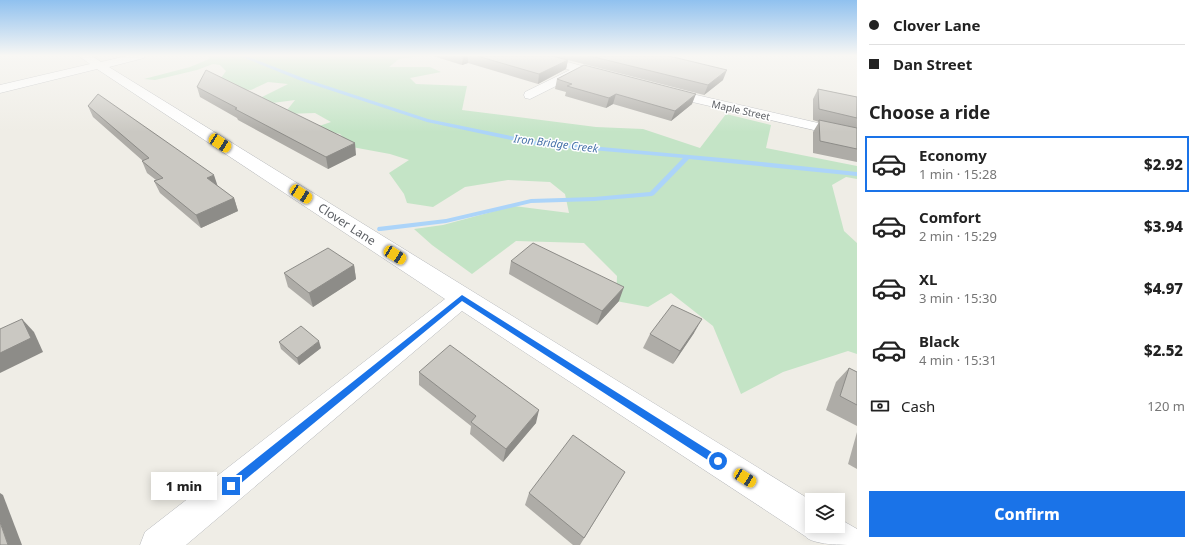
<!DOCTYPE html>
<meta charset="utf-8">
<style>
:root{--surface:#fff;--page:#f6f6f6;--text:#222;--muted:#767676;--line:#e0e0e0;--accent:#1a73e8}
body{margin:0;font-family:"Noto Sans",sans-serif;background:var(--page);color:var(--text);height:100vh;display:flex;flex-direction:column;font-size:15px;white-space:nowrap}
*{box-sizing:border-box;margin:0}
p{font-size:13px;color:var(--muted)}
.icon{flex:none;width:22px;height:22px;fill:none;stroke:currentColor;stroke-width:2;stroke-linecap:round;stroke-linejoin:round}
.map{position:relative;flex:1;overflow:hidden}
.details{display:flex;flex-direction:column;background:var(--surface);width:340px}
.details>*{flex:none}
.top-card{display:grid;align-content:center;height:88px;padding:0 12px;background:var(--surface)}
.controls{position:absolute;left:805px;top:493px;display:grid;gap:8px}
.controls a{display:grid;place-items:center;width:40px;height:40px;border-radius:0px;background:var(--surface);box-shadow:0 2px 10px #0003;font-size:20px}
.end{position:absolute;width:18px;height:18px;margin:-9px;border:5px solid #1a73e8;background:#fff;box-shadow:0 0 0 2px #fff}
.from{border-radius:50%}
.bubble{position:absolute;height:28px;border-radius:0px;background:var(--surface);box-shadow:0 2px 10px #0003;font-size:13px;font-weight:800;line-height:28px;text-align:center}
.car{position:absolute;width:12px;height:24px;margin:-12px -6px;border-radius:5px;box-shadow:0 0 3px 1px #0007;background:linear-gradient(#f5c518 24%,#345 0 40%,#f5c518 0 76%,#345 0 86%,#f5c518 0)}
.top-card b{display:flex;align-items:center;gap:14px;height:38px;font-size:15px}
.top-card b+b{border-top:1px solid var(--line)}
.top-card i{width:10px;height:10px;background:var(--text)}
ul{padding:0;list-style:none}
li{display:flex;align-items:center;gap:12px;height:56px;margin:0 8px 6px;padding:0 4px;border:2px solid transparent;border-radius:0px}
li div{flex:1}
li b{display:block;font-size:15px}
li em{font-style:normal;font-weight:800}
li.active{border-color:var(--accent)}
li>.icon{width:36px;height:36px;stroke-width:1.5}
h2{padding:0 12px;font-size:18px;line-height:48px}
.pay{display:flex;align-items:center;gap:10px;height:44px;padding:0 12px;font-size:15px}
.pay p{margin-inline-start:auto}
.button{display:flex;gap:8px;margin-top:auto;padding:8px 12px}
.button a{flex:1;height:46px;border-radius:0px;background:var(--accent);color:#fff;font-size:16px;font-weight:800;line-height:46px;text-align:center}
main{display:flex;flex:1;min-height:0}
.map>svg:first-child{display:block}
</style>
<main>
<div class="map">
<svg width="857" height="545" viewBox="0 0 857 545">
<rect width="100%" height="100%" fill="#efede6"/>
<path fill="#c4e4c6" d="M210,56H419L399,59L389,67H430L441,72L410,78L416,84L467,86L462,110L596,127L643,129L700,148L726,114L771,125L766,148L857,166V179L846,177L832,185L844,231L857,243V354L848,351L783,372L741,394L713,326L671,293L648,307L616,301L617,276L584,243L516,241L472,274L432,245L414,229L443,225L514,206L569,213L565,194L550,182L508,180L465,187L433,207L407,203L404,194L389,173L409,160L390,154L352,147L340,134L313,128L331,122L315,113L284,114L295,100L265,104L262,97L288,84L268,82L251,90L237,89L221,78L226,71L220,65L213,64L197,70L155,80L144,79L190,67L209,59Z"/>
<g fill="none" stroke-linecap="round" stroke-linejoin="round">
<path fill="#acd4f9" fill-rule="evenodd" d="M240,56H246L303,78L428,119L535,141L733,159L857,172V176L689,159L654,195L652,196L594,201L531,203L446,223L381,231H378L377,229L378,227L446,219L531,199L594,197L650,192L683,158L535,145L427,122L299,80Z"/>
<g stroke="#b6b8bb" stroke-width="1">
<g id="street">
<path d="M79,56H92L101,62L126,56H145L144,58L109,67L812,501V526H838V518L857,529V545C843,545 812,545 805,536L462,311L186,545H140L145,532L445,299L97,69L0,93V85L90,64Z"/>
<path d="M528,56H546L611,74L613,76L611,78L607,80L582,73L530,99L525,98L524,95L525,92L570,70L529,58Z"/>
<path d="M666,88L857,132V140L662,95L660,92L662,89Z"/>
</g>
</g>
<use href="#street" fill="#fff" fill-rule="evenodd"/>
</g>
<g fill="#aeaca7">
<path d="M433,56H669L723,80L704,95L568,60L566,69L538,84L468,63L462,65Z"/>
<path d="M557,79L692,104L671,121L613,104L606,108L565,96L566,92L555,89Z"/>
<path d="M197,87L356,155L328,169L238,120L237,118L200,97Z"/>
<path d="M818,89L857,97V162L813,153V132L819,122L813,120V99Z"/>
<path d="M88,106L217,186L234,198L238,211L201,228L160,193L154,181L156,180L147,173L142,161H143L93,117Z"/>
<path d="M511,261L619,301L597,325L509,274Z"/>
<path d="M354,265L356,279L313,307L288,287L284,273Z"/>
<path d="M694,333L673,364L643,348L650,334Z"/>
<path d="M279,342L321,348L299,365L281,349Z"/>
<path d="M849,368L857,372V426L826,410L836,382Z"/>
<path d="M419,372L536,423L503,462L470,434L471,426L419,385Z"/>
<path d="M857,432V469L848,464Z"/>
<path d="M625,472L580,545H573L525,505L529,493Z"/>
</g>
<g fill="#8d8c88">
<path d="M463,56H468V63L462,65Z"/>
<path d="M568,60L566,69L538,84L539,74Z"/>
<path d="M727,70L723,80L704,95L708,85Z"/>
<path d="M616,94L613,104L606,108L609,98Z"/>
<path d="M696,94L692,104L671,121L675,111Z"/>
<path d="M355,143L356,155L328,169L326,157Z"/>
<path d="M214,175L218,187L207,178Z"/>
<path d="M234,198L238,211L201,228L196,215Z"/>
<path d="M354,265L356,279L313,307L309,293Z"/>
<path d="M624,287L619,301L597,325L602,311Z"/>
<path d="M22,319L34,332L43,352L0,373V353Z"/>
<path d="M702,319L694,333L673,364L680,351Z"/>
<path d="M319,341L321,348L299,365L297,358Z"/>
<path d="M539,410L536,423L503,462L506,449Z"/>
<path d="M0,493L3,495L22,545H8L0,522Z"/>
</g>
<g fill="#cac8c2" stroke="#8d8c88">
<path d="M477,56H552L568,60L539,74Z"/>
<path d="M590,56H669L727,70L708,85Z"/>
<path d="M584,65L696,94L675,111L616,94L609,98L567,86L572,84L557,79Z"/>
<path d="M206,70L355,143L326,157L235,109L237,108L197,87Z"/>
<path d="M818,89L857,97V118L819,109Z"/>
<path d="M98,94L214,175L207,178L234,198L196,215L154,181L163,178L142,161L149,158L88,106Z"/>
<path d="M819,120L857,128V149L820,141Z"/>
<path d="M533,243L624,287L602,311L511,261Z"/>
<path d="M328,248L354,265L309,293L284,273Z"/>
<path d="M672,305L702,319L680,351L650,334Z"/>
<path d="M22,319L31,338L0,353V329Z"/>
<path d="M301,326L319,341L297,358L279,342Z"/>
<path d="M450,345L539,410L506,449L471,422L476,416L419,372Z"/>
<path d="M849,368L857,372V405L840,396Z"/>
<path d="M573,435L625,472L584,538L529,493Z"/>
<path d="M0,522L8,545H0Z"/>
</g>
<linearGradient id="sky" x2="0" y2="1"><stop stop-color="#90c1ef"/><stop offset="0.42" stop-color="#f8f7f4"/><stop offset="1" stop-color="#f8f7f4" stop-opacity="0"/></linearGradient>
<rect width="857" height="132" fill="url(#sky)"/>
<path fill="#1a73e8" d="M462,295L721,458L722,461L721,464L718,466L714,464L462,301L234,489L231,490L227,489L226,486L227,482Z"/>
<g text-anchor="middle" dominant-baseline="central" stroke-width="3" stroke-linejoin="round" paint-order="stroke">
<g font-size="10" fill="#5d6065" stroke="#fff">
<text transform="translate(741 110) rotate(13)">Maple Street</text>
</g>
<g font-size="11" font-style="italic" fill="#4974aa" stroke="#fff">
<text transform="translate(556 143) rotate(7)">Iron Bridge Creek</text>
</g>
<g font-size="12" fill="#5d6065" stroke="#fff">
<text transform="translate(347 224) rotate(33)">Clover Lane</text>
</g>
</g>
</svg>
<div class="controls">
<a><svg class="icon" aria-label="layers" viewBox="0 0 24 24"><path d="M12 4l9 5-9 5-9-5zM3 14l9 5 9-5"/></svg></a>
</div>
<i class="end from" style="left:718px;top:461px"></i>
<i class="end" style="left:231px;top:486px"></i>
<div class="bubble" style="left:151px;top:472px;width:66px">1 min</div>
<i class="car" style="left:220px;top:143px;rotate:123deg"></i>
<i class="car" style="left:301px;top:194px;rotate:123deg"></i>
<i class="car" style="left:395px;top:255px;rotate:122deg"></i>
<i class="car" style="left:745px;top:478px;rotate:122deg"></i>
</div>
<section class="details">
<div class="top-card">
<b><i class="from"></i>Clover Lane</b>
<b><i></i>Dan Street</b>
</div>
<h2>Choose a ride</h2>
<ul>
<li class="active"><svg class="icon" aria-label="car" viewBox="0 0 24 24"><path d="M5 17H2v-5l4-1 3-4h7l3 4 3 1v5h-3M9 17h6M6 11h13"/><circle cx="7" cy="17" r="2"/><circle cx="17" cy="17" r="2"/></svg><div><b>Economy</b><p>1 min · 15:28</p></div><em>$2.92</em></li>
<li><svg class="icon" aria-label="car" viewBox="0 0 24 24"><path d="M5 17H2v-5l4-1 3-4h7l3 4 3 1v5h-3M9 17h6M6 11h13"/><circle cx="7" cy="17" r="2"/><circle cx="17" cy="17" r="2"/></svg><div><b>Comfort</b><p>2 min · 15:29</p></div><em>$3.94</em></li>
<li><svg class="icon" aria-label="car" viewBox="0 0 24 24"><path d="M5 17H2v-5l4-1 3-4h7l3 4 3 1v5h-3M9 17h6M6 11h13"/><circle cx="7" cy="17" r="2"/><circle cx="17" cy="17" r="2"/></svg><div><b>XL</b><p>3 min · 15:30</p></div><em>$4.97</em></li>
<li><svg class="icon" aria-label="car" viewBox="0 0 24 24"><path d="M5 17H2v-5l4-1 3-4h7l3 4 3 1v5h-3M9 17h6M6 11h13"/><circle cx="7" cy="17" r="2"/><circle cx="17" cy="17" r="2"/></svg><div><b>Black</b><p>4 min · 15:31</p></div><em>$2.52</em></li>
</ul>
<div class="pay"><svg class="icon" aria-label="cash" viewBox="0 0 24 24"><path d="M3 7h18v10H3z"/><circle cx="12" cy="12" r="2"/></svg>Cash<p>120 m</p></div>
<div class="button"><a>Confirm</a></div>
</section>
</main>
